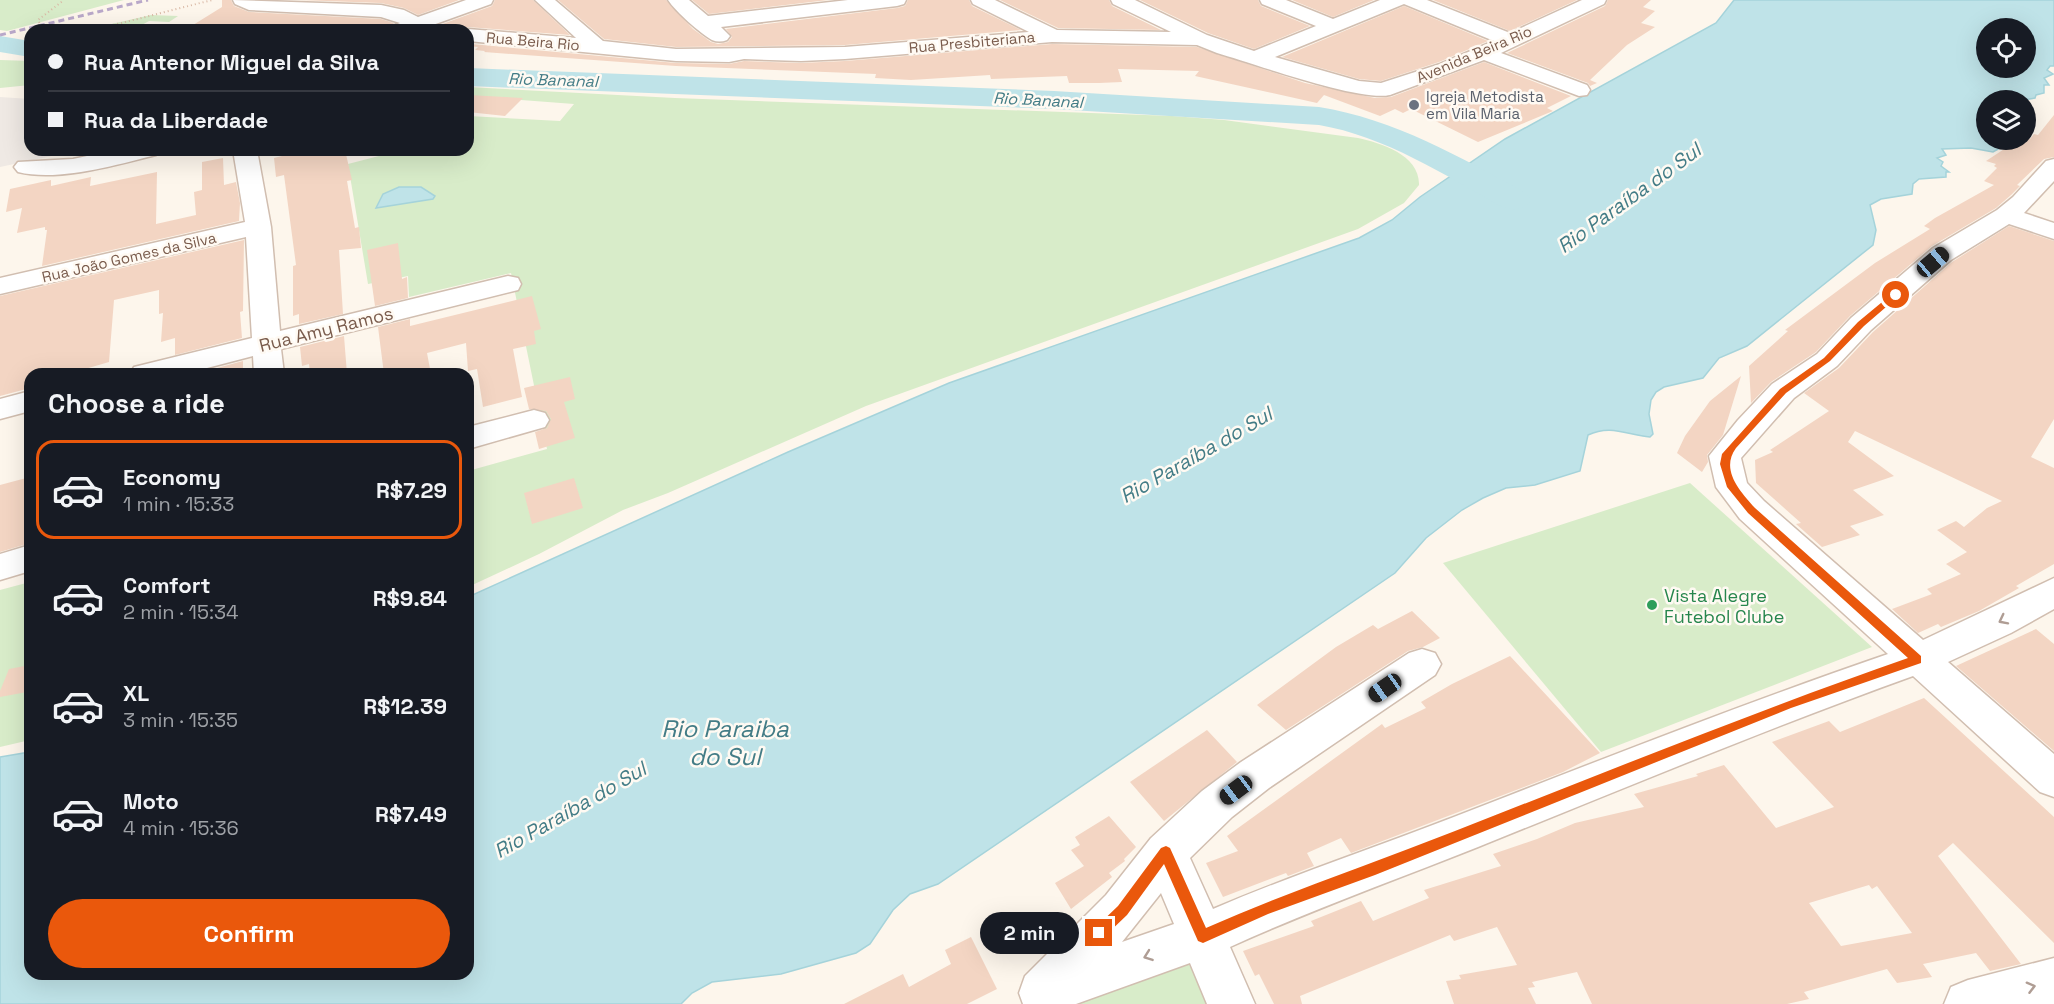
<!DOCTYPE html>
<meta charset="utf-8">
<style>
:root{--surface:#171b24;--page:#20242c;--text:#f1f3f6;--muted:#9ea1a6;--line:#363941;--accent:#ea580c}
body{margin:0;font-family:"Space Grotesk",sans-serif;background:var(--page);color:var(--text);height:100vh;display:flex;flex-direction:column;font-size:22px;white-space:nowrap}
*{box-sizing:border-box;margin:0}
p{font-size:20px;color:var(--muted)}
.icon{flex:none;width:33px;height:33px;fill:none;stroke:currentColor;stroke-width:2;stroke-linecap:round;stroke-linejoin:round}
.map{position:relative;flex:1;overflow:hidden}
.details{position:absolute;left:24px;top:368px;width:450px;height:612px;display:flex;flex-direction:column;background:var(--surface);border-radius:18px;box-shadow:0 6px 24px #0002}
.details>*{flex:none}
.banner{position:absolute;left:24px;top:24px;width:450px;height:132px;border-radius:18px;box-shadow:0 6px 24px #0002;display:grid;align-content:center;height:132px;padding:0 24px;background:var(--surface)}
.tools{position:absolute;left:1976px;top:18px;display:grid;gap:12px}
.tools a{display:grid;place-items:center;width:60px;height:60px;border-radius:50%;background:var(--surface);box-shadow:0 6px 24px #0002;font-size:30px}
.end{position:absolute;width:27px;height:27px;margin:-14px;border:8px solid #ea580c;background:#fff;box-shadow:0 0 0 3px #fff}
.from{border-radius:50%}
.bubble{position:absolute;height:42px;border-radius:21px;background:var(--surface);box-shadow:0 6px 24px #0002;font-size:20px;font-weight:700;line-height:42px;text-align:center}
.car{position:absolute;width:18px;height:36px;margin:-18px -9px;border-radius:8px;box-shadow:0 0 4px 2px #0007;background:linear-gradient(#222 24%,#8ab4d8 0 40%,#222 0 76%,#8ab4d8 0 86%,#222 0)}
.banner b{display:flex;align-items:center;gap:21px;height:57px;font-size:22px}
.banner b+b{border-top:2px solid var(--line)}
.banner i{width:15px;height:15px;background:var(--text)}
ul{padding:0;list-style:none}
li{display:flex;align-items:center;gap:18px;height:99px;margin:0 12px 9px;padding:0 12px;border:3px solid transparent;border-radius:18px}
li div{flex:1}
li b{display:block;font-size:22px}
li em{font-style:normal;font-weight:700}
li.active{border-color:var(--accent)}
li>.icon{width:54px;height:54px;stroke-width:1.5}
h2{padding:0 24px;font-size:27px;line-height:72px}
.cta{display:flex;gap:12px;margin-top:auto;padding:12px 24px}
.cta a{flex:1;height:69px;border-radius:36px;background:var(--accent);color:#fff;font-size:24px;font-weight:700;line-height:69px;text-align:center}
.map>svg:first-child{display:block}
</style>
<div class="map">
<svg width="2054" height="1004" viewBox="0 0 2054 1004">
<rect width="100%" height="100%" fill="#fdf6ec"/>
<path fill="#efe9e4" d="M0,97L30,99V150H80L0,167Z"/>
<g fill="#d8ecc9">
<path d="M0,0H124L7,31L0,30Z"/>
<path d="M151,15L178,16L169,22L149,21L133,30H85Z"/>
<path d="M0,60L30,61V85L0,88Z"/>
<path d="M468,87L675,98L1172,116L1224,120L1358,138C1381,143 1420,155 1419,185L1404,203L1358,229L866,406L668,493L623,510L539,554L468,587V516L471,514L468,501V471L547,449L511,273L409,297L408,276L368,284L348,164L402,150H468V116L560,121L574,104L468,96Z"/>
<path d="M1690,483L1872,647L1601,752L1443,563Z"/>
<path d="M30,582V740L0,747V590Z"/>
<path d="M1187,957L1207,1004H1055Z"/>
</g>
<g fill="#bfe3e8" stroke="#a5d3da" stroke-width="1.5" fill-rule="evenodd">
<path d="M1734,0H2054V66H2050L2047,70L2053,74L2044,78L2049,85H2044V93L2036,95L2035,98L2024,100H1986V140H1992L1990,144L2000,148L1993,152L1971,148L1942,149L1946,155L1937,158L1943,162L1941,166L1949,172H1946V177L1919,179L1913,184L1912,194L1881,199L1870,205L1876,230L1873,245L1747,346L1719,358L1703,378L1664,387L1656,392L1651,400L1649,414L1653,434L1650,437C1627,435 1611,424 1588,435L1580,471L1535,485L1506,488L1483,498L1462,510L1426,538L1395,573L938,884L910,894L893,910L870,944L856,953L781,974L712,982L692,993L681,1004H0V757L30,752V974H468V597L788,452L949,383L1359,238L1392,220L1420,197L1505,139L1716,23ZM1986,28H2025V68H1986Z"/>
<path d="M399,187H421L435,196L433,199L376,208L383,194Z"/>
</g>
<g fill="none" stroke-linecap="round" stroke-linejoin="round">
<g fill="#bfe3e8" fill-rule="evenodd">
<path d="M0,36L30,41V57L0,52Z"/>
<path d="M468,68L1054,91L1319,107C1394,119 1460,157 1526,193L1531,200L1526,207L1514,210L1502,207C1445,175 1384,136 1319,125L1054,109L468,86Z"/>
</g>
</g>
<g fill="#f3d5c3" fill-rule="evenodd">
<path d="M222,0H231L234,6L249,12L381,19L394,23L388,30H185L222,7Z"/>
<path d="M300,0H459L418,15L404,8L381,3Z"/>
<path d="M495,0H533L570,35L468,27L462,30H426L492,6Z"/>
<path d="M558,0H666L693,29L711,42L718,44L728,42L732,37L726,29L897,8L905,6L908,0H969L972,6L1021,30L845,45L676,47L604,39Z"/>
<path d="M692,0H828L709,14Z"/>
<path d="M1000,0H1109L1112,6L1161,30L1058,28Z"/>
<path d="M1140,0H1258L1261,6L1310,26L1254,49L1208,33Z"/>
<path d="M1292,0H1374L1333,17Z"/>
<path d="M1433,0H1577L1510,31Z"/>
<path d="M1608,0H1651L1643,7L1655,11L1641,23L1655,27L1627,45L1590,80L1597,83L1590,86L1588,83L1507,53L1605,6Z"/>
<path d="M1404,6L1488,41L1439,62L1381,81L1359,79L1282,57Z"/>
<path d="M471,44L676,63L729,64L744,61L801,63L845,61L1052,44L1197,47L1305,83L1375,98L1391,97L1484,62L1571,96L1547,108L1553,111L1478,142L1411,109L1403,113L1395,109L1380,116L1324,95L1317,103L1195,76L1199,71L1118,69L1122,82L1099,83H1069L1067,76L991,79L990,75L911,80L875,78L876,74L676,66L484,52L485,51L475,50L478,47L468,46Z"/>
<path d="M468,95L523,98L505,116L468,112Z"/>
<path d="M2054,115V157L2044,159L2017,185L2020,186L2011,195L1996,208L1932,246L1850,316L1816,352L1771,382L1751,403L1749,366L1788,331L1785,330L1875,263L1930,229L1924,226L1935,218L1994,185L1984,181L1997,168L1994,166L1996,164L1986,161L2018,140L2030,139L2034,134L2038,135Z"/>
<path d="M282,150H345L352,180L347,181L355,228L359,227L361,248L339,250L343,314L299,324V314L293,316V266L296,265L284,175L276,177L274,158L282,156Z"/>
<path d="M223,158L224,185L236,182L240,203L239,221L42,266L47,230H45V227L17,233L22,208L6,212L10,189L51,180V186L91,177L90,186L157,172L156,224L196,215L194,192L202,190V162Z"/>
<path d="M2009,226L2054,241V419L2031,457L2054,468V564L2016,586L2019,588L1979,611L1941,627L1938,624L1918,633L1892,609L1932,594L1927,589L1961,574L1946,564L1967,552L1937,530L1956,521L1964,527L1987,508L2002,501L1855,431L1848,442L1894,476L1853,490L1884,515L1850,526L1860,535L1822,547L1796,524L1801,523L1756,483L1755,460L1773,452L1770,450L1829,411L1804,393L1839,368L1873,332L1952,262Z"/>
<path d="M244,240L243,311L240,312L242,338L175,355V338L161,342L163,313L159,314V290L114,300L109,362L68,374H30V388L0,396V296Z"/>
<path d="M398,243L402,279L407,277L408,298L375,306L367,250Z"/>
<path d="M532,296L541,329L534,331L536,344L513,349L522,397L483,407L477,369L468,371L466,343L427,353L431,374H384L378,327L410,319V326Z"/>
<path d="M344,336L347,374H310L309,364L302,366L300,347Z"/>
<path d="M243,361V374H195Z"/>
<path d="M1741,376L1723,435L1707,455L1708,462L1702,472L1677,453L1685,436L1710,401Z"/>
<path d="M570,377L575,399L564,402L575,438L539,449L535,432L547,428L551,419L546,411L529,409L524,388Z"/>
<path d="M30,477V543L0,552V485Z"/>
<path d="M574,478L583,508L532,524L524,493Z"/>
<path d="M1412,611L1440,638L1423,647L1408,651L1286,730L1257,705L1336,647L1373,625L1378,629Z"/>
<path d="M2036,629L2054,644V751L1956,666Z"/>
<path d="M1510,656L1600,753L1563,772L1351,853L1341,838L1307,853L1314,866L1288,876L1286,873L1223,897L1206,863L1238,851L1227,836L1382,724L1385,728L1426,708L1421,702L1452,684Z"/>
<path d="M30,665V683L27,692L0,697V691L9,669Z"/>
<path d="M1924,698L2054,817V943L1953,843L1938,856L2021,964L1990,971L1976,953L1923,964L1932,977L1897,983L1887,969L1804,992L1809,999L1787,1004H1592L1577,972L1532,982L1535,987L1528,988L1536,1004H1454L1446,981L1461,979L1459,975L1517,965L1497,927L1454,941L1450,935L1300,996L1302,1004H1274L1259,974L1255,976L1243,951L1314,926L1311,921L1361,901L1373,921L1429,898L1424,890L1501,866L1493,854L1537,839L1575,823L1644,807L1634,794L1698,776L1696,774L1724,765L1776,828L1834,807L1772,742L1829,721L1840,732ZM1869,885L1872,889L1877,886L1912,933L1841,946L1809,903Z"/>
<path d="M1207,730L1237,762L1164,821L1130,782Z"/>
<path d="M1109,816L1136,847L1124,859L1125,861L1109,873L1112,877L1071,909L1055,883L1084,866L1071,850L1080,845L1075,837Z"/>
<path d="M971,937L997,989L967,1004H844L903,974L909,987L951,964L945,950Z"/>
</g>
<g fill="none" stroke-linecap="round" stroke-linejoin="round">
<g stroke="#d1beb0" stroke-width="3">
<g id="minor">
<path d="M233,0L381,5L404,10L418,17L466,0H493L491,4L419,30H390L393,26L400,23L381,17L249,10L235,4Z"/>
<path d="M535,0H555L603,41L676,49L845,47L1029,32L973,4L971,0H995L1057,30L1171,32L1113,4L1111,0H1135L1207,35L1254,51L1316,26L1262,4L1260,0H1286L1333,19L1380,0H1427L1510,33L1582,0H1606L1604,4L1501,53L1587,85L1590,90L1587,95L1579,96L1484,60L1390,95C1360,102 1252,63 1217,53L1197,45L1052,42L845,59L801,61L744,59L729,62L676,61L468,41V30H464L468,29L576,38ZM1404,4L1494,41L1440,64L1381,83L1359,81L1275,57Z"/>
<path d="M668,0H689L708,16L848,0H906L904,4L897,6L721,27L730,36L727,40C722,42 717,42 712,40C700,33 676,12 668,0Z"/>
<path d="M115,150H160L156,155C116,165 58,182 18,172L14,167L18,162L73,159Z"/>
<path d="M233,150H257L271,227L280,331L508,276L518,278L521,284L518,290L281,349L284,374H254L253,356L184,374H130L134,367L252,338L246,237L0,294V278L245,222Z"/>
<path d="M2054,159V181L2024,213L2054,223V239L2009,224L1951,260L1871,330L1837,366L1794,398L1741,458L1747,483L1764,501L1923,640L2054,578V609L2011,633L1948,662L2054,754V797L2040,792L1913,676C1766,729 1622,789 1478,847C1395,880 1311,910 1230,947L1255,1004H1207L1190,963L1076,1004H1023L1019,993L1025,976L1106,895L1151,838L1202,791L1241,762L1409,653L1422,649L1435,653L1441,664L1435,675L1269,788L1232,817L1190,858L1213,909C1289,876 1369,850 1446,820C1593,763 1739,705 1888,654L1740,519L1716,487L1709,456L1738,420L1772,384L1817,354L1851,318L1933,248L1997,210L2013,197L2046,161ZM1161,893L1174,924L1122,942Z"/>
<path d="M30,391V411L0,419V399Z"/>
<path d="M534,410L545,413L549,420L545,427L468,449V427Z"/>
<path d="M30,545V571L0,580V554Z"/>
<path d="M2054,958V1004H1944L1951,987L1968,980Z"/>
</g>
</g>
<g stroke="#d9b8a5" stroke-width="2" stroke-dasharray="1 3" stroke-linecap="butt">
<path d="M43,30L38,20L64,0"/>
<path d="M94,30L212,0"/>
</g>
<use href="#minor" fill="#fff" fill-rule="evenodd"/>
<path stroke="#b9a8c9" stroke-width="3" stroke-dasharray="6 4" stroke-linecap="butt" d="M0,35L148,0"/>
</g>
<defs><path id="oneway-chevron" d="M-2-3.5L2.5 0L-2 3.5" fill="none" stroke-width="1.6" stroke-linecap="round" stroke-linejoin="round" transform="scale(1.5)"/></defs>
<g stroke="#af9d94">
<use href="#oneway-chevron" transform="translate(2003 620) rotate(153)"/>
<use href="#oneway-chevron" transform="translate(1148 956) rotate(160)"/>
<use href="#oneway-chevron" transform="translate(2031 987) rotate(-15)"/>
</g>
<path fill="#ea580c" d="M1893,293L1900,295L1864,326L1830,361L1786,393L1736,448C1720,470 1740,491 1755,508L1921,656V663L1791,708L1375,875L1268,914L1203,943L1198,941L1164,864L1127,915L1103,938L1099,940L1094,938L1092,933L1094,929L1118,906L1161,848L1166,846L1170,848L1206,928C1287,892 1372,864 1455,831C1606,772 1756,711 1908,658L1748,513L1727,487L1720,464L1722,454L1780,389L1824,358L1858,322Z"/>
<circle fill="#6b7280" stroke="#fffaf3" stroke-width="2" cx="1414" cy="105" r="6"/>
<circle fill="#2e9e5b" stroke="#fffaf3" stroke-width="2" cx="1652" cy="605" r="6"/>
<g text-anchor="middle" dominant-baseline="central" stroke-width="5" stroke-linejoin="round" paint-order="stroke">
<g font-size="15" fill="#7a5c4d" stroke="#fffaf3">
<text transform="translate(533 41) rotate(5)">Rua Beira Rio</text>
<text transform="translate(972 42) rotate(-5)">Rua Presbiteriana</text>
<text transform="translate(1474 54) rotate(-23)">Avenida Beira Rio</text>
<text transform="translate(129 257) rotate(-13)">Rua João Gomes da Silva</text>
</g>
<g font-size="15" fill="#5b616d" stroke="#fffaf3" text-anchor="start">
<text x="1426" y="96">Igreja Metodista<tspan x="1426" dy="17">em Vila Maria</tspan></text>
</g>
<g font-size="16" font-style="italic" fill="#437c86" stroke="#fffaf3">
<text transform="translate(553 80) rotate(2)">Rio Bananal</text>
<text transform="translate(1038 100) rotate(3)">Rio Bananal</text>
</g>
<g font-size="18" fill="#7a5c4d" stroke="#fffaf3">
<text transform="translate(326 329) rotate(-14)">Rua Amy Ramos</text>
</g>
<g font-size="18" fill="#27864d" stroke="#fffaf3" text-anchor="start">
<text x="1664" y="595">Vista Alegre<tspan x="1664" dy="21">Futebol Clube</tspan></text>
</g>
<g font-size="20" font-style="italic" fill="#437c86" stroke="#fffaf3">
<text transform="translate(1629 198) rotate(-36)">Rio Paraíba do Sul</text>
<text transform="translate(1196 455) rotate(-30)">Rio Paraíba do Sul</text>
<text transform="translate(570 810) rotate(-30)">Rio Paraíba do Sul</text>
</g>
<g font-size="24" font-style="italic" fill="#437c86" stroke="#fffaf3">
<text x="725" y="728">Rio Paraiba<tspan x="725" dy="28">do Sul</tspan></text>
</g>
</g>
</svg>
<div class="tools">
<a><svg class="icon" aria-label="locate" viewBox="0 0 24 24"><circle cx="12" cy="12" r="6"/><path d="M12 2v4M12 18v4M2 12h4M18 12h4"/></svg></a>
<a><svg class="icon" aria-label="layers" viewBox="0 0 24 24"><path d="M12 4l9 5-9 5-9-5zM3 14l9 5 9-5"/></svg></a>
</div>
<i class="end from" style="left:1896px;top:295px"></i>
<i class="end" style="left:1099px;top:933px"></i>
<div class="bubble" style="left:980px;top:912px;width:99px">2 min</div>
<i class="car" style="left:1933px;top:262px;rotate:50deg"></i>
<i class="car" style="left:1385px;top:688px;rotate:235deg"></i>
<i class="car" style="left:1236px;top:790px;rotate:233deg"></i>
<div class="banner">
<b><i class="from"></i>Rua Antenor Miguel da Silva</b>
<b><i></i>Rua da Liberdade</b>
</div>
<section class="details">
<h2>Choose a ride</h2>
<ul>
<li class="active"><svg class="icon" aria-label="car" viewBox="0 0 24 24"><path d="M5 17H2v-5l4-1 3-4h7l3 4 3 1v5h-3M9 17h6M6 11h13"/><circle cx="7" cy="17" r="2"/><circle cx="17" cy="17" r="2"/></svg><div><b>Economy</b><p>1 min · 15:33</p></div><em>R$7.29</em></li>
<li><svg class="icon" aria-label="car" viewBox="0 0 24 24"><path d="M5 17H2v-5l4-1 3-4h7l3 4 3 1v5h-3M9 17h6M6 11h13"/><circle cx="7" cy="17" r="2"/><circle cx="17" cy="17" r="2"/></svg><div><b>Comfort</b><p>2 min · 15:34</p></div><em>R$9.84</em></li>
<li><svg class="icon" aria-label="car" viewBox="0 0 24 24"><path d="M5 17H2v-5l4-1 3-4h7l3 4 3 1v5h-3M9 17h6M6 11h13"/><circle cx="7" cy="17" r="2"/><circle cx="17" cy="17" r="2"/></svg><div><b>XL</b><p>3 min · 15:35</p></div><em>R$12.39</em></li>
<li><svg class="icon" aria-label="car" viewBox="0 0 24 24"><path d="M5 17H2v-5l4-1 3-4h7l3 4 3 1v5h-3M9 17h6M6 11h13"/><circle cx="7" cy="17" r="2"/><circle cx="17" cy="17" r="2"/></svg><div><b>Moto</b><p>4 min · 15:36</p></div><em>R$7.49</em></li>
</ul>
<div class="cta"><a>Confirm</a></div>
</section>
</div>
